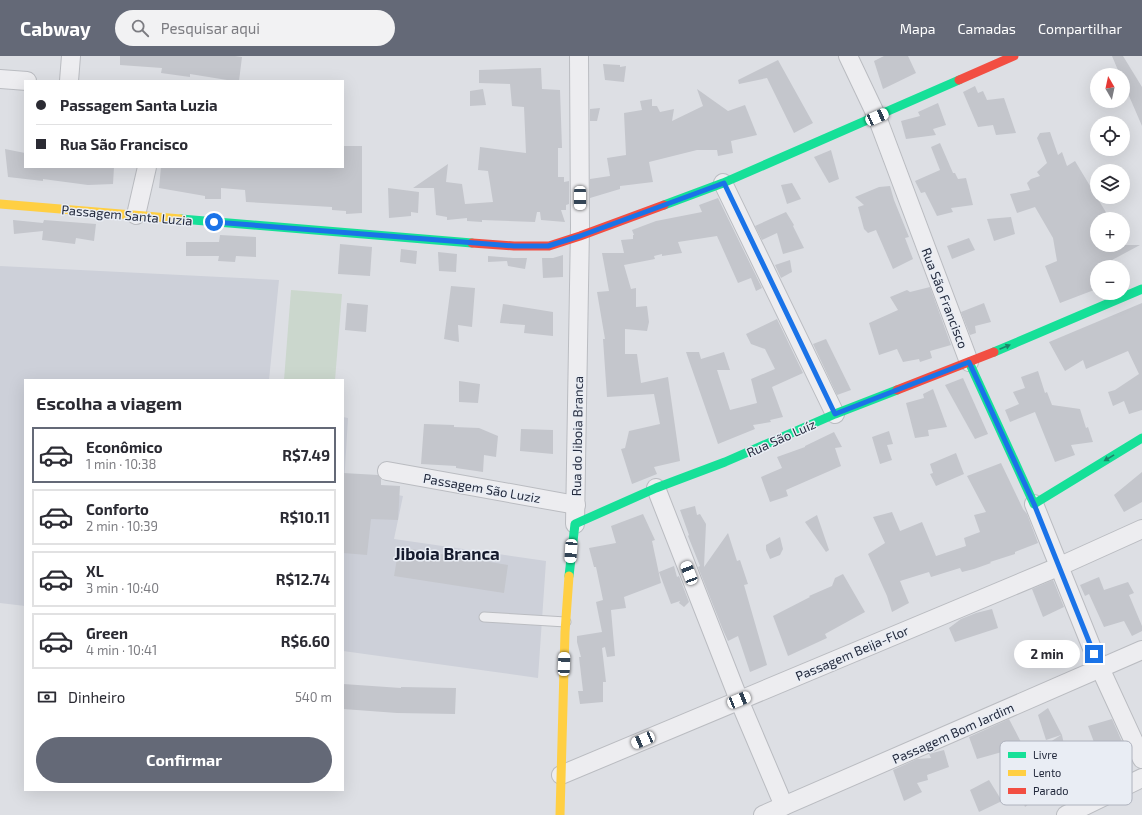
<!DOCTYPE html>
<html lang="pt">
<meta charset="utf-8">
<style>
:root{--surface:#fff;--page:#f2f2f3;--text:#2b2b33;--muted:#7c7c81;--line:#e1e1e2;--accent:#646977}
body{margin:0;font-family:"Exo 2",sans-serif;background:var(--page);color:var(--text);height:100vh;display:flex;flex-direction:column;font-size:15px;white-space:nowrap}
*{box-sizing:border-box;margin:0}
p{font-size:13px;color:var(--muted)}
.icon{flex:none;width:22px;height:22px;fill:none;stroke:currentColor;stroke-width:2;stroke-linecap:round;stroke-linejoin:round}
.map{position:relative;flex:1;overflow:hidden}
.panel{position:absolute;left:24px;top:323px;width:320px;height:412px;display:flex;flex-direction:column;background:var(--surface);border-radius:0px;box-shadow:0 4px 16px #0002}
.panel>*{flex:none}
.hud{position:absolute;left:24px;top:24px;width:320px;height:88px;border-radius:0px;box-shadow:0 4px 16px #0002;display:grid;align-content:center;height:88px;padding:0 12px;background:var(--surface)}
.needle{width:26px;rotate:351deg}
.buttons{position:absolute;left:1090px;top:12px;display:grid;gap:8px}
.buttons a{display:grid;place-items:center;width:40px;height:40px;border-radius:50%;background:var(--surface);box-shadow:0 4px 16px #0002;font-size:20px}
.end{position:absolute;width:18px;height:18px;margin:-9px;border:5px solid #1a73e8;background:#fff;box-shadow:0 0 0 2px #fff}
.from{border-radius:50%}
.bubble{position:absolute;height:28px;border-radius:14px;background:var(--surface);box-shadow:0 4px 16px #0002;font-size:13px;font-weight:700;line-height:28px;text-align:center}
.car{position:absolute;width:12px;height:24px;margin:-12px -6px;border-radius:5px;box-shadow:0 0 3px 1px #0007;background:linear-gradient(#fff 24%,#345 0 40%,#fff 0 76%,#345 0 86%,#fff 0)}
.hud b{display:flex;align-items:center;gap:14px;height:38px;font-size:15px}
.hud b+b{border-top:1px solid var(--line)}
.hud i{width:10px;height:10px;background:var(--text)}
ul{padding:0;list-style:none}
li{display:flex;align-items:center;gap:12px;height:56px;margin:0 8px 6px;padding:0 4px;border:2px solid var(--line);border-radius:0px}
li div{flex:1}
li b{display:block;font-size:15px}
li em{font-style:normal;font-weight:700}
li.active{border-color:var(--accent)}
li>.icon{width:36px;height:36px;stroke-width:1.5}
h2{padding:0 12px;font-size:18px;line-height:48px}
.pay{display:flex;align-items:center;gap:10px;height:44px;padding:0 12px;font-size:15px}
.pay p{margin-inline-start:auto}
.button{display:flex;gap:8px;margin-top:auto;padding:8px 12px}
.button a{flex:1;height:46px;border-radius:24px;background:var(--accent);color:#fff;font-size:16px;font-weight:700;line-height:46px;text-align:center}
header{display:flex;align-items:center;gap:24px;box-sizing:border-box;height:56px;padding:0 20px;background:var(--accent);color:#fff}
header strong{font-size:19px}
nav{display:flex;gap:22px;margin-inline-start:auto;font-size:14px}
.search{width:280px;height:36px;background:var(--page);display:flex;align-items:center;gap:10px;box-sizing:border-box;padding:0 14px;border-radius:22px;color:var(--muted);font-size:15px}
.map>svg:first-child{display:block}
</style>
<header>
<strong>Cabway</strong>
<div class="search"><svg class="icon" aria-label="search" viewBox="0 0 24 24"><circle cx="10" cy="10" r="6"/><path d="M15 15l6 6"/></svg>Pesquisar aqui</div>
<nav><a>Mapa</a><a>Camadas</a><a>Compartilhar</a></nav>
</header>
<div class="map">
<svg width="1142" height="759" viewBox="0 0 1142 759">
<rect width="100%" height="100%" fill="#dddfe4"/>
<g fill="#cdd0d9">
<path d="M0,210L279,224L269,324H25V550L0,547Z"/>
<path d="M343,361L348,362L344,429L403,440L394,483L546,505L538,622L343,595Z"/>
</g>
<path fill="#cbd7cd" d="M291,234L342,238L335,324H284Z"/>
<g fill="#c4c6cc">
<path d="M120,0H235L242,1L239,25H226L227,24L190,18V21L161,17L162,12L120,9Z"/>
<path d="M884,0H908L916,17L883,33L874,5Z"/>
<path d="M1112,0H1123L1142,31V70L1123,26V19H1120Z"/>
<path d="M778,4L813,67L794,77L767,22L739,28L738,24Z"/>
<path d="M603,8L620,9V11L626,10L624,26L605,24Z"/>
<path d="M541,12L542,33L560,34L562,92H558V121H564V126L569,125V148L566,149V154H561L565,166L541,164L540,156H537L535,166L482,164V166L467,165V162L447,164V161L436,159L434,132H413L448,108L446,126L462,128L465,148L493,146L488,115L478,114L480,91L526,97L524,51L512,50L510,28L479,27V14Z"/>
<path d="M975,30L978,37L983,35L987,44L1004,42L1016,77L996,79L993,69L978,71L963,36Z"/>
<path d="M483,33L486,49L470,50V35Z"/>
<path d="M697,33L728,55L745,49L757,79L731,85L733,97L718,100L717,94H697L649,106L653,126L620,130V133L590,142V123L610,120L607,102L626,99L624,57L642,54L640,45L652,43V50H657L660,56L674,53L672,65L703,50Z"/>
<path d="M938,47L946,69L933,73L936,79L906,83L901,65L920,60L918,56Z"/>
<path d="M600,52L597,65H590V53Z"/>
<path d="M1050,76L1058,99L1062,96L1067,110L1075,105L1110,163H1097V189H1140L1099,211H1097V228L1091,231L1094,234L1060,247L1045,210L1057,205L1053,182L1035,151L1017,157L1010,138L1030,134L1027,127L1031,123L1040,120L1037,116L1047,107L1037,82L1040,77Z"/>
<path d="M940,87L953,117H955L958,123L966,122L973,149L951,152L953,156L937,160L925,136L921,137L915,125L940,114L931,91Z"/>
<path d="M343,90H362V157L346,158V155L332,154V151L246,146L245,134L221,132V143H205V140L159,132L161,111H343Z"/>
<path d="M5,93L25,97V111H114L113,128L88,129L43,123V125L8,121Z"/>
<path d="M831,94L839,123L829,127L814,101Z"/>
<path d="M792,127L801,143L787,148L781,129Z"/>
<path d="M890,130L894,144L909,181L905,182L913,203L893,213L876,174L868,177L864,173L858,151L864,149L855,141L879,131Z"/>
<path d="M388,132L419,136L418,157L411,156V160L389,162Z"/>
<path d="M718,142L762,232L756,235L751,222L738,227L717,180L678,186L682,197L662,200V198L654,200L655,203L624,209L631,233L636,232V251L647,250L649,266L647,275L625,273V298H637L641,327L668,321L680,405L654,411L657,418L632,428L621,393L625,392L629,375L660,368L654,338L607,341L603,283H605L597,236L609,235L602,197H624L621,184L633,183V179H634L632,174L656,165L702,156L699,149Z"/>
<path d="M786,156L794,169L793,170L804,192L783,198L777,177L762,184L755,170Z"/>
<path d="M1011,161L1015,178L994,185L987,163Z"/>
<path d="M13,164L43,167L44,164L96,168L94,185L76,182L75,188L42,184L43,175L14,178Z"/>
<path d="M220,179L256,181V201L236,200L235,206L218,205L219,200H186V186H219Z"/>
<path d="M969,182L975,194L952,203L947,190Z"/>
<path d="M340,188L372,191L370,220L338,218Z"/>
<path d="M401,193L417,195L416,208L400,206Z"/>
<path d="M438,196L457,198L456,216L439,215Z"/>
<path d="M563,199V221L543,222L542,202H553Z"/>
<path d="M488,200L513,202H527L525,213L508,210L507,205L488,206Z"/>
<path d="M790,204L792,216L781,222L775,209Z"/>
<path d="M451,230L475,232L472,271L458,269L459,286L444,283Z"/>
<path d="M930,231L951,289L930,295L932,302L920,306L919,303L903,306L897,293L879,299L869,267L898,254L890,241L907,234L910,236Z"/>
<path d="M347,247L368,249L366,276L345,274Z"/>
<path d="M984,247L991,266L975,270L976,277L970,279L961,256Z"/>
<path d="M1142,247V354L1129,358L1124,345L1113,350L1108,336L1115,334L1139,318L1128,295L1086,313L1083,304L1065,315L1049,286Z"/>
<path d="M503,248L553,256V280L524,277L525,269L500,267Z"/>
<path d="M777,263L803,317L772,331L783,361L770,364L771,366L753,369L755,373L718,388L686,296H699L701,303L724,296L730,314H717L730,354L757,347L751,323L775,313L765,293L751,288L746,278Z"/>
<path d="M826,283L851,334L837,339L813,288Z"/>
<path d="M1038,315L1045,337L1047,336L1052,349L1080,353L1086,372L1088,371L1093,386L1071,389L1075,399L1055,406L1035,356L1010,366L1005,354L1019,348L1013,336L1025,332L1021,321Z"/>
<path d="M963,322L988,378L975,383L945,329Z"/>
<path d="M459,325L480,328L478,347L459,346Z"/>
<path d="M933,333L947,371L928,374L929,380L915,382L906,347L924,342L923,338Z"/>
<path d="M424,368L454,369V371L479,372L498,380L496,401L484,399L483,416L456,412V410L421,408Z"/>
<path d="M521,373L553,374V398L520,395Z"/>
<path d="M889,375L893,388L887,389L892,404L880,408L872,381Z"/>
<path d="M834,376L842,391L835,392L841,410L786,434L788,440L770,446L761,421L782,412L777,401L805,391V390Z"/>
<path d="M956,397L964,418L936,430L930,418L933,417L930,408Z"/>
<path d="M1001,407L1023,453L1027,458L1038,487L1015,496V498L990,506L991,507L974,513L962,516L960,512L931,521L929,516L900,525L909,547L892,556L887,540L868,498L885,487L873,461L892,456L900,475L922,466L936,500L966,490L964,482L980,476L974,459L986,456L967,420Z"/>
<path d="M1142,416V446L1124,456L1114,439Z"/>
<path d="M343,417L378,419L381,423V429L400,430L398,464L371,463L367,499L343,497Z"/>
<path d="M695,450L697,459L700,458L706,468L704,511L728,477L737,505L740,504L748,528L744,529L767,609L750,616L738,580L728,585L723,574L698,511L700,510L688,480L689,479L680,454Z"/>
<path d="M643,458L655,484L652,485L661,527L624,541L626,552L611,554L615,600L607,601L605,591L602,592L606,626H603V646L580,648L578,635H583L579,601H581L577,586V580L602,576L596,546L603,544L596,511H594L589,492L616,487L611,470Z"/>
<path d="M817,459L829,494L826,496L805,466Z"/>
<path d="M780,481L783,493L780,499L770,503L766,494V489Z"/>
<path d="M399,491L508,509L504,537L394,520Z"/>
<path d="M674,510L677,521L679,520L689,546L684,551L679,547L680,545L671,548L659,516Z"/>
<path d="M843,518L865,556L825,578L827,582L788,600L773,560L810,541L809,540L832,530L835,522Z"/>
<path d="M1099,521L1104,534L1128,526L1134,537L1129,539L1142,570V575L1132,580L1124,565L1104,571L1089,538L1085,540L1080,529Z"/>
<path d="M1053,524L1064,551L1043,561L1032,533Z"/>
<path d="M992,553L998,572L955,586L949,572L961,563L976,557Z"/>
<path d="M343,628L401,632V631L456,632L455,658L397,657L343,653Z"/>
<path d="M1048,652L1062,679L1067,703L1054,712L1047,688L1061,679L1046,684L1038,659Z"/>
<path d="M1009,663L1023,690L977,703L969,681Z"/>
<path d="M1112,663L1131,706L1111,711L1102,708L1088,670Z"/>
<path d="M944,694L949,711L927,719L928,724L917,727L922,736L904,745L893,714L917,703L931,702L929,698Z"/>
<path d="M1028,700L1049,744L1035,743L1025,751L1011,711Z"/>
<path d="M989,724L1002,745L979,756L970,734Z"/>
</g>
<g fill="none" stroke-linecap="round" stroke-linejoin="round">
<g stroke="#babcc1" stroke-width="11">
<path id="lane" d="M484,561L566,566"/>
</g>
<g stroke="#babcc1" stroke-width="20">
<g id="street">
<path d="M848,0L877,61L969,306"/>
<path d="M0,23L27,25"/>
<path d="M69,25L71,0"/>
<path d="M723,127L835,358"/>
<path d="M136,159L147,111"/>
<path d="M387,415L576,449"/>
<path d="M656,432L739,644L784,750"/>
<path d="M1034,448L1100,612L1142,703"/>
<path d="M575,468L580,171L579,0"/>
<path d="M561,719L1058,511L1142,473"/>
<path d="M763,759L1142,594"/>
<path d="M1066,759L1142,722"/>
</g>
</g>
<use href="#lane" stroke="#ededf0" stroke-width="9"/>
<use href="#street" stroke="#ededf0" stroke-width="18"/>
<g stroke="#16e098" stroke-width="9">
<path d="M664,149L723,127L959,24"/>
<path d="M181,163L472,187"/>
<path d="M994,296L1142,233"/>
<path d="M969,306L1034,448L1142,382"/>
<path d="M569,520L575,468L656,432L725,406L835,358L897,334"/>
</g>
<g stroke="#ffcf43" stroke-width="9">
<path d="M0,148L181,163"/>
<path d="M560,759L565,576L569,520"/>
</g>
<g stroke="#f24e42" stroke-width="9">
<path d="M959,24L1014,0"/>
<path d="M472,187L514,190H549L580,180L664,149"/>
<path d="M897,334L994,296"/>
</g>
</g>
<defs><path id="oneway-solid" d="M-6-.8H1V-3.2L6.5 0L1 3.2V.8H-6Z"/></defs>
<g fill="#1c856a">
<use href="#oneway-solid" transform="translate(1005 291) rotate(-23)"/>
<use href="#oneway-solid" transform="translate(1109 402) rotate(149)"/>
</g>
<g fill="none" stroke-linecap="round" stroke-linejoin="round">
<path stroke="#1a73e8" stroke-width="5" d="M214,166L514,190H548L580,180L724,127L835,358L969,306L1034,448L1094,598"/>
</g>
<g text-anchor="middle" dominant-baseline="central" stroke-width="3" stroke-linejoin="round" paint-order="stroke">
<g font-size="13" fill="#232a3d" stroke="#e9edf4">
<text transform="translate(127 159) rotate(5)">Passagem Santa Luzia</text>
<text transform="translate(945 242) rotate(69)">Rua São Francisco</text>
<text transform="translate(577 380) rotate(-89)">Rua do Jiboia Branca</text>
<text transform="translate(781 382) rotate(-24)">Rua São Luíz</text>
<text transform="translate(482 432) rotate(10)">Passagem São Luziz</text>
<text transform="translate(852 597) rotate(-23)">Passagem Beija-Flor</text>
<text transform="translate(953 677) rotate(-24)">Passagem Bom Jardim</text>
</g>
<g font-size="17" font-weight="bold" fill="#161b2e" stroke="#e9edf4">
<text x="447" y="497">Jiboia Branca</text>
</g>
</g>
<rect x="1000" y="685" width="132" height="64" rx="6" fill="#e9edf4" stroke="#aeb2bd" stroke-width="1"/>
<rect x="1008" y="696" width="18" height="6" fill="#16e098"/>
<rect x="1008" y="714" width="18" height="6" fill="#ffcf43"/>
<rect x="1008" y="732" width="18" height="6" fill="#f24e42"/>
<g font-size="11" fill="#232a3d">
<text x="1033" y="703">Livre</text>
<text x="1033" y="721">Lento</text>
<text x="1033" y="739">Parado</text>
</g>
</svg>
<div class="buttons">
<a><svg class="needle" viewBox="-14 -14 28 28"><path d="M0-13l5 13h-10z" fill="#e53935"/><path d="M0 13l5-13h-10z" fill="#7c7c81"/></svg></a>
<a><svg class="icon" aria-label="locate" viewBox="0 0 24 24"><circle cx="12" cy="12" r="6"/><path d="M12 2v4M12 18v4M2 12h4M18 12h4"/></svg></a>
<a><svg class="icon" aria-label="layers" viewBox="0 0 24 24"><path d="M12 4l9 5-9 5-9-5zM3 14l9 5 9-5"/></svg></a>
<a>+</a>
<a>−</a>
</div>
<i class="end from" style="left:214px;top:166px"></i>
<i class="end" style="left:1094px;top:598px"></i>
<div class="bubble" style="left:1014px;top:584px;width:66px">2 min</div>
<i class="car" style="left:877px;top:61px;rotate:66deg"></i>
<i class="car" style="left:580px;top:142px;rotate:180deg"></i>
<i class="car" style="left:571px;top:495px;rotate:184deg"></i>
<i class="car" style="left:689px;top:517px;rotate:339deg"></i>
<i class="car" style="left:564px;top:608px;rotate:2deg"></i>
<i class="car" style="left:739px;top:644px;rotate:68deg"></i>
<i class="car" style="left:643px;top:684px;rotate:247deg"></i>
<div class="hud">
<b><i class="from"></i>Passagem Santa Luzia</b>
<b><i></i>Rua São Francisco</b>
</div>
<section class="panel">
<h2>Escolha a viagem</h2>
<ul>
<li class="active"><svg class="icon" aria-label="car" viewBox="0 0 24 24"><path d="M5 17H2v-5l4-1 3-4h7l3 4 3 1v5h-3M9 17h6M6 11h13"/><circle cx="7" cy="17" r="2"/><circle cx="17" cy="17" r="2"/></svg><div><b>Econômico</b><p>1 min · 10:38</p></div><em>R$7.49</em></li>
<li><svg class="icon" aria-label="car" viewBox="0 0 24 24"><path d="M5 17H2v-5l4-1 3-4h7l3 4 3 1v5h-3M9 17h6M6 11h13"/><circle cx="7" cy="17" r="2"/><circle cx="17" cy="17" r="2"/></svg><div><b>Conforto</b><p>2 min · 10:39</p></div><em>R$10.11</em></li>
<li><svg class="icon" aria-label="car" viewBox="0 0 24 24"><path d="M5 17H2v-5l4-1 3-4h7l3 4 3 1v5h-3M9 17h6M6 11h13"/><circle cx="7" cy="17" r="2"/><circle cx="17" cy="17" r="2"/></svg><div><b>XL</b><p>3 min · 10:40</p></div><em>R$12.74</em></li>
<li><svg class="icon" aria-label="car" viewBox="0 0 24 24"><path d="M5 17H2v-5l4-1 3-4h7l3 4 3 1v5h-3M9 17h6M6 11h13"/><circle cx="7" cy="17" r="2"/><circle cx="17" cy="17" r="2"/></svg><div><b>Green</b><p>4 min · 10:41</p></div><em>R$6.60</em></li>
</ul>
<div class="pay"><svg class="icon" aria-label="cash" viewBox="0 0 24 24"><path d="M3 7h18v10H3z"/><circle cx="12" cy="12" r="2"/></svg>Dinheiro<p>540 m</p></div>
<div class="button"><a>Confirmar</a></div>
</section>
</div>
